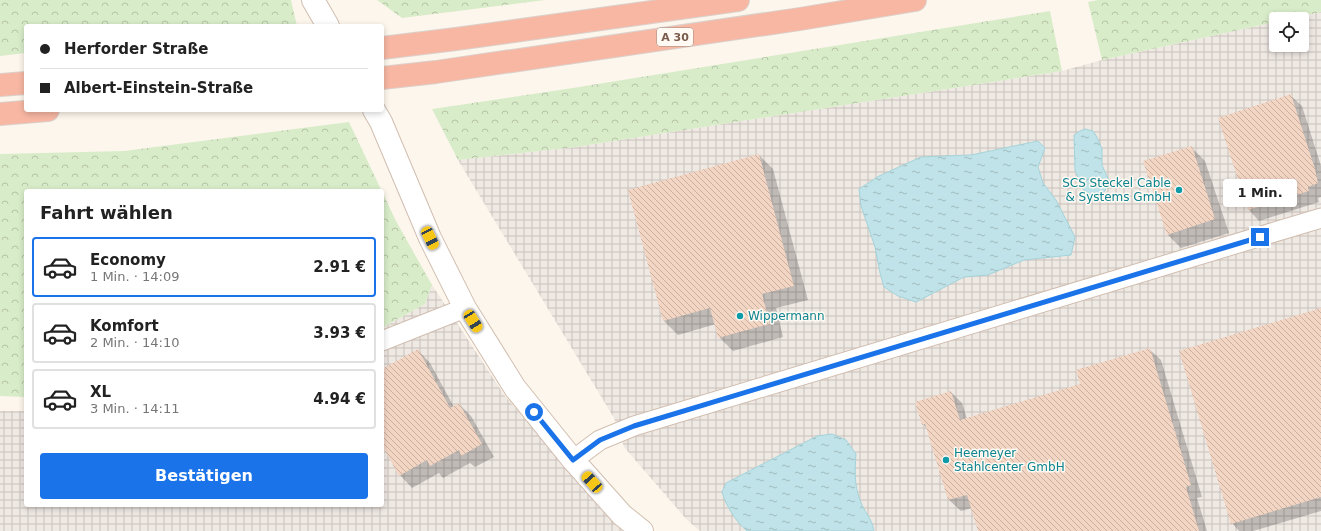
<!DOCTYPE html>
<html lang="de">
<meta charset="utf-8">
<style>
:root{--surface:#fff;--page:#f2f2f2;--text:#222;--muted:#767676;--line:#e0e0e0;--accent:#1a73e8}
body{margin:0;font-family:"DejaVu Sans",sans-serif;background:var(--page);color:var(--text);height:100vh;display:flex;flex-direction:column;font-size:15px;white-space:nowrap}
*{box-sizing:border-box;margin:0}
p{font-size:13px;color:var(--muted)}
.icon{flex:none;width:22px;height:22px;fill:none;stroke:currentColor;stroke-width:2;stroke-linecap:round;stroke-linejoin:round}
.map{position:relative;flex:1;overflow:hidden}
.sheet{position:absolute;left:24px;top:189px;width:360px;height:318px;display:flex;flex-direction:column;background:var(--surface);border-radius:4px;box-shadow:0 2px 6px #0003}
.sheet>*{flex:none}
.hud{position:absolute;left:24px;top:24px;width:360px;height:88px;border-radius:4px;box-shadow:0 2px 6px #0003;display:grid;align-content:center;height:88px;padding:0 16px;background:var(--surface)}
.controls{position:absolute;left:1269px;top:12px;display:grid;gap:8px}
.controls a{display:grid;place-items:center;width:40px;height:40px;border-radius:4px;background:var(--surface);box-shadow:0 2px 6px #0003;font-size:20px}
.end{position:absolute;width:18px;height:18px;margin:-9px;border:5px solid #1a73e8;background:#fff;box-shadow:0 0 0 2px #fff}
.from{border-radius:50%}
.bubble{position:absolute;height:28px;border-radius:4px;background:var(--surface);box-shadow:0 2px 6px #0003;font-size:13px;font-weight:600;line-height:28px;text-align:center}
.car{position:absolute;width:12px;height:24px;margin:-12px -6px;border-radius:5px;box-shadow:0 0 3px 1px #0007;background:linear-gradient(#f5c518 24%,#345 0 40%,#f5c518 0 76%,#345 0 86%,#f5c518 0)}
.hud b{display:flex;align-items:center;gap:14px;height:38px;font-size:15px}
.hud b+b{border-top:1px solid var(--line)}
.hud i{width:10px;height:10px;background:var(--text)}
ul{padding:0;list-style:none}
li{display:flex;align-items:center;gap:12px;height:60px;margin:0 8px 6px;padding:0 8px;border:2px solid var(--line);border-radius:4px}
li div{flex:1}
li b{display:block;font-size:15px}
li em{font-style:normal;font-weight:600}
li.current{border-color:var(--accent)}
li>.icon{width:36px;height:36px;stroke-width:1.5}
h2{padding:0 16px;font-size:18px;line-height:48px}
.primary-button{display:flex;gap:8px;margin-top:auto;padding:8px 16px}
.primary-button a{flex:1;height:46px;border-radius:4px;background:var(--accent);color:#fff;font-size:16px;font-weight:600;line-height:46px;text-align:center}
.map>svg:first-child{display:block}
</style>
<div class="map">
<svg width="1321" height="531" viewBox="0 0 1321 531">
<defs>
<pattern id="industrial-grid" width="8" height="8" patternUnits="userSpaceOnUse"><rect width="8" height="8" fill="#efe9e4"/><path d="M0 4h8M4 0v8" fill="none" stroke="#c7c0bb"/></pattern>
<pattern id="forest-crowns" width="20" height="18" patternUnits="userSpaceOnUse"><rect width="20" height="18" fill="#d8ecc9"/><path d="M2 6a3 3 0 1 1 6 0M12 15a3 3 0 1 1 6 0" fill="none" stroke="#b4c2a5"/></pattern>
<pattern id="water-ripples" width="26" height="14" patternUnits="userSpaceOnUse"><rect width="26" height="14" fill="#bfe3e8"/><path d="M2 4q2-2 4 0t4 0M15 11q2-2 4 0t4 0" fill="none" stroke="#a0bbbe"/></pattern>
<pattern id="building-back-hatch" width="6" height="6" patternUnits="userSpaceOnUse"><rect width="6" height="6" fill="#f3d5c3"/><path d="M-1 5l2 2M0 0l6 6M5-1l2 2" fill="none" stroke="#cab0a1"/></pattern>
</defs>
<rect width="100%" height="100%" fill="#fdf6ec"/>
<g fill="url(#industrial-grid)">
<path d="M1321,12V531H700L687,520L624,447L614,418L458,160L576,147L1062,71L1102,60L1276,22V45H1302V19H1289Z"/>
<path d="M432,285L505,396L595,501L628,531H0V411H26V505H382V328L425,304Z"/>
</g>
<g fill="url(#forest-crowns)">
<path d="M0,0H291L297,26H26V53L0,56Z"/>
<path d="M377,0H545L402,18Z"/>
<path d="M1098,0H1321V12L1289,19H1276V22L1102,60L1088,2Z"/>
<path d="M1050,11L1062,71L576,147L458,160L432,109L573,88Z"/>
<path d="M349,122L396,221L432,285L425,304L382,328V191H26V397L0,396V154L124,151Z"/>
</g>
<g fill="url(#water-ripples)" stroke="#a5d3da">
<path d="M1085,129L1093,131L1097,137L1102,149V165L1109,181C1105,192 1104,196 1092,197L1082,188L1075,170L1074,135L1078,132Z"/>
<path d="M1038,141L1045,148L1038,167L1043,183L1056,200L1075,237L1071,255L1024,260L988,275L964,277L916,302L898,296L884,287L880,273L875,247L861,206L859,189L879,176L921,157L971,155Z"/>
<path d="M832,434L846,440L856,454C855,469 854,485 860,500C864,512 872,518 874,531H747C736,522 726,506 722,492L726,483L817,436Z"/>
</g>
<g fill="#0003">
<path d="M1291,96L1302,106L1321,166V197L1318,198L1319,202L1259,221L1249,210L1219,119Z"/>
<path d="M1191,147L1205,161L1229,233L1181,248L1167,234Z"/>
<path d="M759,155L773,169L808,300L776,308L783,337L733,351L719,337L716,324L678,335L664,321L629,190Z"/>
<path d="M1321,309V511L1253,531H1239L1232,523Z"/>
<path d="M1149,349L1161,360L1202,497L1197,498L1207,531H979L972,508L961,511L949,500L928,430L923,424L951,392L962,403L967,419L1081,384Z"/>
<path d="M418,350L430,363L454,407L459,404L471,416L494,457L475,467L470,463L443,478L439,473L412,488L400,475L382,442V370Z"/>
</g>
<g fill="url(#building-back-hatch)">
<path d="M1291,94L1315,169L1318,183L1308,187L1309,191L1248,210L1218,118Z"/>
<path d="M1192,146L1215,219L1167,235L1143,161Z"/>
<path d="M759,154L794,286L762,294L770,324L736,333L718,338L710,308L663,321L628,190Z"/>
<path d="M1321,308V497L1231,524L1179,351Z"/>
<path d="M1150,348L1191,485L1186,487L1199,531H978L967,495L948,500L925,424L922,425L915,402L951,391L960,420L1080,384L1076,370Z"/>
<path d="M418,349L450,408L459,403L482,444L461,456L459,450L430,466L427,460L399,476L382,445V369Z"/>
</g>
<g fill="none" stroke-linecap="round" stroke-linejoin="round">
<g stroke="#d1beb0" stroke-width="21">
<g id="minor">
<path d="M382,341L465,308"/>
<path d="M573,460L600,440L634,426L1321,218"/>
</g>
</g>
<g stroke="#d1beb0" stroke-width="24">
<g id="tertiary">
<path d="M313,0L328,26"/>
<path d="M374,110L381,122L430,238L465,308L515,388L573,460L622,515L642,531"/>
</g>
</g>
<g stroke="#dad1cd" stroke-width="24">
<g id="motorway">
<path d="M382,48L456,39L738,0"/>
<path d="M382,78L436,72L800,19L915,0"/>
<path d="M0,85L26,83"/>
<path d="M0,114L48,110"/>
</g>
</g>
<use href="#minor" stroke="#fff" stroke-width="19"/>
<use href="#tertiary" stroke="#fff" stroke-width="22"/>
<use href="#motorway" stroke="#f7b7a3" stroke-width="22"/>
</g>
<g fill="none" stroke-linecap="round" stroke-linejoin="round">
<path stroke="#1a73e8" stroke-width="5" d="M534,412L573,460L600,440L634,426L1260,237"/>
</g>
<g fill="#0f9aa8" stroke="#fffaf3" stroke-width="1.5">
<circle cx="1179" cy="190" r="4"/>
<circle cx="740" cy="316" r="4"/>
<circle cx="946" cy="460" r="4"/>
</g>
<g text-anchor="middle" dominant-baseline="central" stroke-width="3" stroke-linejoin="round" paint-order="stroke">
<rect fill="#fffaf3" stroke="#a28b7f" stroke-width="1" x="657" y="28" width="36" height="18" rx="3"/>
<g font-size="11" font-weight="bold" fill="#7a5c4d">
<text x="675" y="37">A 30</text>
</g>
<g font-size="12" fill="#0d838f" stroke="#fffaf3" text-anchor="start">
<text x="1171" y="183" text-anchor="end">SCS Steckel Cable<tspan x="1171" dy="14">&amp; Systems GmbH</tspan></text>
<text x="748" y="316">Wippermann</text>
<text x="954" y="453">Heemeyer<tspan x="954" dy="14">Stahlcenter GmbH</tspan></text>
</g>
</g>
</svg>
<div class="controls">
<a><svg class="icon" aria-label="locate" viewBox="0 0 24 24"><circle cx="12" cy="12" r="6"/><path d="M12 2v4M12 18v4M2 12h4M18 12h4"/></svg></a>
</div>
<i class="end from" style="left:534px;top:412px"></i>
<i class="end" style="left:1260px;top:237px"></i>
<div class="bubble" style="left:1223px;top:179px;width:74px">1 Min.</div>
<i class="car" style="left:430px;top:238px;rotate:154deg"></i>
<i class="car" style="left:473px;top:321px;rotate:148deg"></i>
<i class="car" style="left:592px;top:482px;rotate:318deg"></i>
<div class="hud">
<b><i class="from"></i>Herforder Straße</b>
<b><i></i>Albert-Einstein-Straße</b>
</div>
<section class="sheet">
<h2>Fahrt wählen</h2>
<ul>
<li class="current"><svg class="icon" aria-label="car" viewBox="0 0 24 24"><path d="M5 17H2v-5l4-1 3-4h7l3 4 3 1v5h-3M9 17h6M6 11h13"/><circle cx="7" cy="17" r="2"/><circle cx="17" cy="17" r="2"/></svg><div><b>Economy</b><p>1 Min. · 14:09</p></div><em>2.91 €</em></li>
<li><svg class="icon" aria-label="car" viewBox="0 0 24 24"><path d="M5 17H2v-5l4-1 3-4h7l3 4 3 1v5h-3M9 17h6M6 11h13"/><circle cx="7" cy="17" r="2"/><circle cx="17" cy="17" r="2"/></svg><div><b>Komfort</b><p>2 Min. · 14:10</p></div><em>3.93 €</em></li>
<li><svg class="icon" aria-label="car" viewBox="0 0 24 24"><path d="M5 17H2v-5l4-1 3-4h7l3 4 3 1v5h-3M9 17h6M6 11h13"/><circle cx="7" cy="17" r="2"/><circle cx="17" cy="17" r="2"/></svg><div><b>XL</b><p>3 Min. · 14:11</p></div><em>4.94 €</em></li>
</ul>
<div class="primary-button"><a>Bestätigen</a></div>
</section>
</div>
